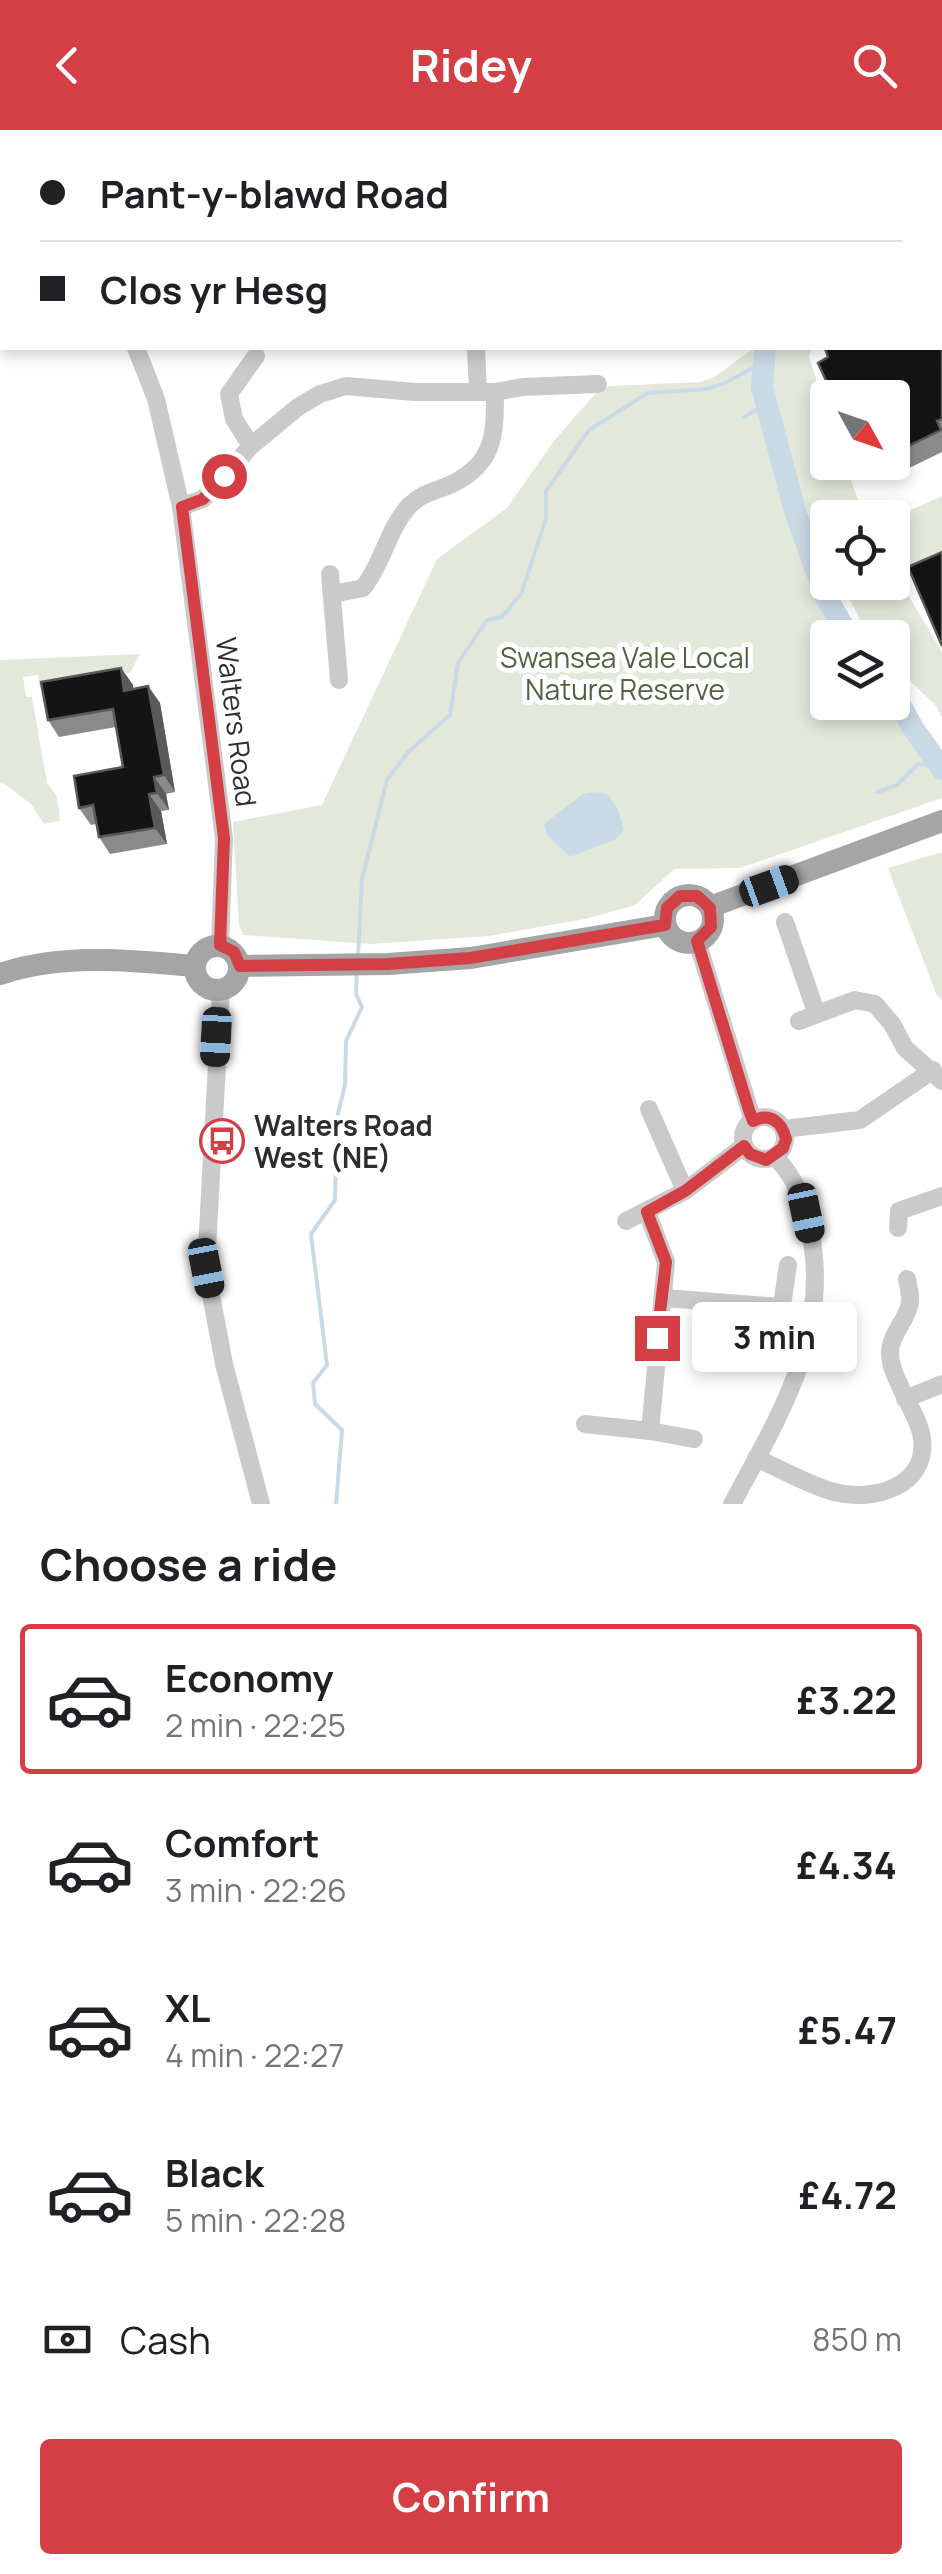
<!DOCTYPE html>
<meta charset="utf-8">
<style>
:root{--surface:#fff;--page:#f2f2f2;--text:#202124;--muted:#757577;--line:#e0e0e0;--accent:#d33f44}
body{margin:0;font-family:Manrope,sans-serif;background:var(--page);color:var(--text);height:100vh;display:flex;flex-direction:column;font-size:38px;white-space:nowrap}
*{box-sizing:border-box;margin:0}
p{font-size:32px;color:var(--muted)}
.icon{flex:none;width:55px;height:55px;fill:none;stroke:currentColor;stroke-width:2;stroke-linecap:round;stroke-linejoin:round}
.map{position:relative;height:1374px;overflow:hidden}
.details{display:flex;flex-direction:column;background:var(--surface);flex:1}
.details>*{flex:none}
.hud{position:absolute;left:0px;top:0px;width:942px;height:220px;box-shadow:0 5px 15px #0003;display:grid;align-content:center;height:220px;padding:0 40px;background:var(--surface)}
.needle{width:65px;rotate:130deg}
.buttons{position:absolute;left:810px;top:250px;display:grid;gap:20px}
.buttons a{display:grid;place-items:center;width:100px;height:100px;border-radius:10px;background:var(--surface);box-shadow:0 5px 15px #0003;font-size:50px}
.end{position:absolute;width:45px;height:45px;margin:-22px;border:12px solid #d33f44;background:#fff;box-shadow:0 0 0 5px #fff}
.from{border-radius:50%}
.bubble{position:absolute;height:70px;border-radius:10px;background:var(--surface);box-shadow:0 5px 15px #0003;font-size:32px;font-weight:700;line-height:70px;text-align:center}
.car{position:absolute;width:30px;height:60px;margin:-30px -15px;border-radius:12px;box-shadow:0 0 8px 2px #0007;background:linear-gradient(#222 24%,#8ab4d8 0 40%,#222 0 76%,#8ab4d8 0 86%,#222 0)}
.hud b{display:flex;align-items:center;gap:35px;height:95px;font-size:38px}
.hud b+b{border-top:2px solid var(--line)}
.hud i{width:25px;height:25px;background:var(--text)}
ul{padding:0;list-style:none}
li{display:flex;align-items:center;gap:30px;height:150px;margin:0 20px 15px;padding:0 20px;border:5px solid transparent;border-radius:10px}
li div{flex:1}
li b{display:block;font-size:38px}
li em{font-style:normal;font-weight:700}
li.on{border-color:var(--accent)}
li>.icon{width:90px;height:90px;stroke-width:1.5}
h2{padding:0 40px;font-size:45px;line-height:120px}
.pay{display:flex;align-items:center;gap:25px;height:110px;padding:0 40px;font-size:38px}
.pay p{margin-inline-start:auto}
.button{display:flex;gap:20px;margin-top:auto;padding:20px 40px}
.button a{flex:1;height:115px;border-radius:10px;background:var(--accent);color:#fff;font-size:40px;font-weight:700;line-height:115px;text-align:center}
header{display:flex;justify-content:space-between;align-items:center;height:130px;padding:0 40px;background:var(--accent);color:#fff;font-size:45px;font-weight:700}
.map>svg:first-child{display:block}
</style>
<header><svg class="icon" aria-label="back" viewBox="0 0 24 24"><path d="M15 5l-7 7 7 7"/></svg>Ridey<svg class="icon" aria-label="search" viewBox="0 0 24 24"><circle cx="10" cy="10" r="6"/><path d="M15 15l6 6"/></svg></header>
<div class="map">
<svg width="942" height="1374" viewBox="0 0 942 1374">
<rect width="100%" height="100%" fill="#fff"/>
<g fill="#e2e9db">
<path d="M759,218H812L809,227L827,281L828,332L845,333L864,387L828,388L827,437H822L820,415C800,358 762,286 769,226Z"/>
<path d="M751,220L761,227C757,262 769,293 778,326C795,388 810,453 846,507L828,508V572H892L893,569L942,645V668L740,738L674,739L635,775L585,789L488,806L371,814L243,805L239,795L233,692L322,675L437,429L507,378L553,312L594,265L609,256L701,252L716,246Z"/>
<path d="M942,366V430L899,450L942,522V587L936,576L893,534L892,508L869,507L843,457L844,453L892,452L893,388Z"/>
<path d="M140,524L130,543L40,558L38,545L23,547L26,567H32L47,653L57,666L60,691L44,694L31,674L2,652L0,653V530Z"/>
<path d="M942,722V870L937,866L888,738Z"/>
</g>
<path fill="#c9dae7" d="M596,662L608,665L618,679L624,700L616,709L570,727L547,705L544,694L583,664Z"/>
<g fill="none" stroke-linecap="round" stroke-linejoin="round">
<g stroke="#c9dae7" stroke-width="4">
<path d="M744,287L766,275"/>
<path d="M904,580L912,578"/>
<path d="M878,662L897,655L918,634L940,636"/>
<path d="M358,827L362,749L387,650L408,622L450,585L458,533L487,490L502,487L522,462L546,388V361L589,300L648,263L706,259L725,253L757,236L764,227"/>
<path d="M336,1374L342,1300L315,1274L313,1253L327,1235L311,1104L335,1070L337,987L345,955L346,911L362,877L356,864L357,841"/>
</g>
<g stroke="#c9dae7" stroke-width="22">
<path d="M706,0L707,2"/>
<path d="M765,218L762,257L795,381L826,467L850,508"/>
<path d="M892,561L913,598L942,639"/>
</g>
<g stroke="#cacaca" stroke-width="18">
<path d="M0,104L2,106"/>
<path d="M136,218L156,269L181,377L224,708L220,815"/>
<path d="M476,218L478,261"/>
<path d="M251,316L234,289L229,264L256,226"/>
<path d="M181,377L203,369L251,316L298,277L320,264L346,256L415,262H495L523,257L598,254"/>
<path d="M330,444L339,550"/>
<path d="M333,464L363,458C383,433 388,398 410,375C422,363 436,361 452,354C495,333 495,304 495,262"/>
<path d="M785,792L816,882"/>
<path d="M697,811L753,991"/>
<path d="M221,860L206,1138L224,1234L261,1374"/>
<path d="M799,891L855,870L875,874L892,894L905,918L942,951"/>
<path d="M649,979L685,1061"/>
<circle cx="764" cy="1008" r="21"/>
<path d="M784,999L860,990L933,940"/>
<path d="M626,1091L685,1061L744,1016"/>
<path d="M898,1098L899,1081L942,1066"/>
<path d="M664,1168L781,1177"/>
<path d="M776,1215L788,1135"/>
<path d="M905,1269L942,1254"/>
<path d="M585,1294L650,1301L666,1132L647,1082"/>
<path d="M650,1301L694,1309"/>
<path d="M756,1328C781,1339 808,1355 834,1362C873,1372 928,1357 922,1308C919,1284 889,1247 890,1222C890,1205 908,1189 910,1172C911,1165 908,1156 907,1149"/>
<path d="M732,1374C778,1288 832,1203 810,1101C803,1071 797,1049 775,1027"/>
</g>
<g stroke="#a5a5a5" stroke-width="22">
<circle cx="689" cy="789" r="24"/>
<path d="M710,777L942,691"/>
<circle cx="217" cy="838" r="22"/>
<path d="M240,836L388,834L471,828L665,795"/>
<path d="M0,844C61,823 131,830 195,836"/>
</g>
</g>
<g fill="#8a8a8a">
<path d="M940,195L942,200V322L901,342L895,334L885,339L880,332H892V268L940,218Z"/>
<path d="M121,538L133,555V559L148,556L160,573L175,662L166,664L169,680L161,681L167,714L110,724L99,707L96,694L91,695L79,678L123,637L116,597L59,607L48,590Z"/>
</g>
<g fill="#5a5a5a">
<path d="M121,538L133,555L136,578L124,561Z"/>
<path d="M148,556L160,573L175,662L164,645Z"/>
<path d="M154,647L166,664L169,680L157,663Z"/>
<path d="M149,664L161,681L167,714L155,698Z"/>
</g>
<g fill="#141414" stroke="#5a5a5a" stroke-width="2.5">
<path d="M2,44V64L0,63V49Z"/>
<path d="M942,77V98L940,95V78Z"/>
<path d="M940,203L942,207V289L937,291L941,300L892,324V268H834L818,233L828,227L825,218H940Z"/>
<path d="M942,422V516L908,437Z"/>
<path d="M121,538L124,561L148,556L164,645L154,647L157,663L149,664L155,698L99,707L93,675L79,678L74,646L123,637L113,579L48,590L41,552Z"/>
</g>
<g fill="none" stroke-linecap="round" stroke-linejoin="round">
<path stroke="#d33f44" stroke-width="12" d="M224,346L203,369L182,377L224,708L220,815L234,822L240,836L388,834L470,828L665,795L667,778L680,766H697L710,778L711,797L697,811L749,980L753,991C770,982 782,992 786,1009L783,1018L766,1030L750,1024L744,1016L685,1061L647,1082L666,1132L657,1208"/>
</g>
<defs>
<g id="bus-ring" transform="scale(2.25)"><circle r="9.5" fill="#fff" stroke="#d33f44" stroke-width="1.5"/><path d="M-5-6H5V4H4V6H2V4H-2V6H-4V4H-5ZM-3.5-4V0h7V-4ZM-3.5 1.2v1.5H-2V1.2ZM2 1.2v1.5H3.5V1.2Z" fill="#d33f44"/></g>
</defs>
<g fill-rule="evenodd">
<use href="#bus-ring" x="222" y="1011"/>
</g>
<g text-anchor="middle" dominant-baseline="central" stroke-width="10" stroke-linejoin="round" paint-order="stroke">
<g font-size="28" fill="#4e633f" stroke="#fff">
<text x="625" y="527">Swansea Vale Local<tspan x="625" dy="32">Nature Reserve</tspan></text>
</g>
<g font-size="28" fill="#2d2d2d" stroke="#fff">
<text transform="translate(237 592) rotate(83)">Walters Road</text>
</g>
<g font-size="28" font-weight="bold" fill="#2d2d2d" stroke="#fff" text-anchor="start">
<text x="254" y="995">Walters Road<tspan x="254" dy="32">West (NE)</tspan></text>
</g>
</g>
</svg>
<div class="buttons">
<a><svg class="needle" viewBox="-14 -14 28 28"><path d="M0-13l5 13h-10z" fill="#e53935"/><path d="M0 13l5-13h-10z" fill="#757577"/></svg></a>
<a><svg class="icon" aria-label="locate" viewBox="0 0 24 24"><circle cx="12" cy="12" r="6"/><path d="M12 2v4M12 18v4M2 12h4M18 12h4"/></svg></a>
<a><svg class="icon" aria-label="layers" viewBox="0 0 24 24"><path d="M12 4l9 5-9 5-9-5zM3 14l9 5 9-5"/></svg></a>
</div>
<i class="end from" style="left:224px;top:346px"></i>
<i class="end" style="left:657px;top:1208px"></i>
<div class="bubble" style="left:692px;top:1172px;width:165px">3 min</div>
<i class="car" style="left:769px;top:756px;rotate:70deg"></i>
<i class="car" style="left:216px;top:907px;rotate:183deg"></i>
<i class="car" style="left:806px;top:1083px;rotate:168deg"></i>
<i class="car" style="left:206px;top:1138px;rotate:169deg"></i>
<div class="hud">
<b><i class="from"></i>Pant-y-blawd Road</b>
<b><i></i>Clos yr Hesg</b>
</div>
</div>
<section class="details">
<h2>Choose a ride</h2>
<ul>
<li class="on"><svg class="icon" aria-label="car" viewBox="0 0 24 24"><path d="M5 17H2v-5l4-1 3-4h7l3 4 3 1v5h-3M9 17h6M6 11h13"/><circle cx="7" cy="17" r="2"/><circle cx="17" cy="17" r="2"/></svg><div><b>Economy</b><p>2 min · 22:25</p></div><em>£3.22</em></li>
<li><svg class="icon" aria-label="car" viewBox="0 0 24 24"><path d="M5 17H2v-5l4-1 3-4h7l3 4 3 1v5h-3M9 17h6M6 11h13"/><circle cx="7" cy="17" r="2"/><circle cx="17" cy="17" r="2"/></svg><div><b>Comfort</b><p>3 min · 22:26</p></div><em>£4.34</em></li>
<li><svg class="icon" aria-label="car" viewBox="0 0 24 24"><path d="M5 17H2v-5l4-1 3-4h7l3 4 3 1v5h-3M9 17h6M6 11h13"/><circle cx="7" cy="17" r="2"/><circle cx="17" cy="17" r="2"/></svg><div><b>XL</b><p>4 min · 22:27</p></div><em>£5.47</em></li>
<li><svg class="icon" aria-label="car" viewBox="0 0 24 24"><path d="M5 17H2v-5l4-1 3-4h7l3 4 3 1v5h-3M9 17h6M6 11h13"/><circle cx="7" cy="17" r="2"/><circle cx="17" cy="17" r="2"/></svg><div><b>Black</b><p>5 min · 22:28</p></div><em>£4.72</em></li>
</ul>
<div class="pay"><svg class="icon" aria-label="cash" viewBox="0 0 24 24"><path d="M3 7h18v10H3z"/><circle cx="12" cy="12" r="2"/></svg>Cash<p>850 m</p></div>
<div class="button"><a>Confirm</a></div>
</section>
